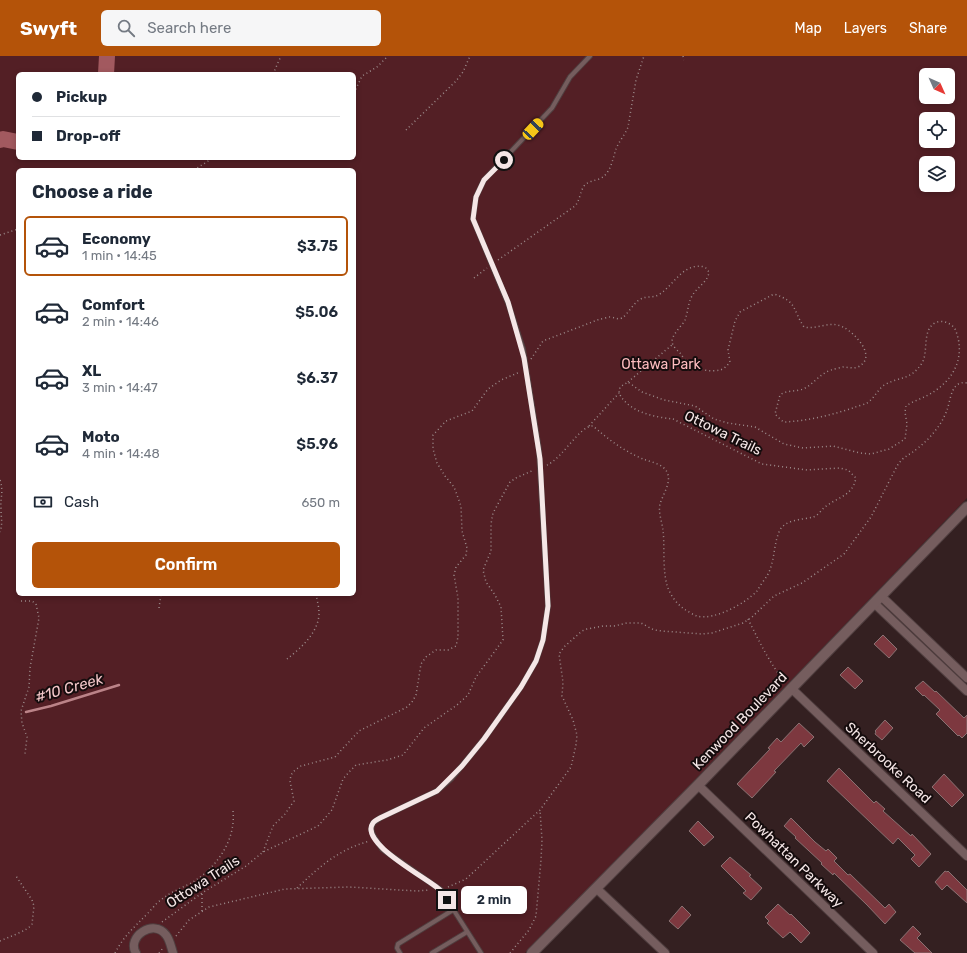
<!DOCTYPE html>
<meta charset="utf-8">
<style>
:root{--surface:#fff;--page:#f6f6f7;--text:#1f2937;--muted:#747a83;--line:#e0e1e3;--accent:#b45309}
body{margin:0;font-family:Rubik,sans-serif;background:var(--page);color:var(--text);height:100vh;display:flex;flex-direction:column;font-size:15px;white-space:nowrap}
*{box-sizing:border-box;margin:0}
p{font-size:13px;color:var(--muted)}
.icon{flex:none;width:22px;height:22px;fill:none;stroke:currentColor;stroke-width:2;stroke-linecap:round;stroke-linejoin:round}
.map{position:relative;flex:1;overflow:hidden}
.sheet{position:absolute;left:16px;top:112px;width:340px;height:428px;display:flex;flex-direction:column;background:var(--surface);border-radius:6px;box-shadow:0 2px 6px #0003}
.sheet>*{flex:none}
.guide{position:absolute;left:16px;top:16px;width:340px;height:88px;border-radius:6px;box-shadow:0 2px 6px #0003;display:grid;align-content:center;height:88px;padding:0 16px;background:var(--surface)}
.needle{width:26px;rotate:135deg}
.fabs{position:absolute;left:919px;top:12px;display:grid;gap:8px}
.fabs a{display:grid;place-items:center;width:36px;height:36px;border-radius:6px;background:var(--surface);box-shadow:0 2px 6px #0003;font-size:20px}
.end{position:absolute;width:18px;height:18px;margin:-9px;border:5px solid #f5e6e6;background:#111;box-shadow:0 0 0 2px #111}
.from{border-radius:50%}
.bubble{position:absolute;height:28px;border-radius:6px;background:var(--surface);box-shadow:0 2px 6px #0003;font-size:13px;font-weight:600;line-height:28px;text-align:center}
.car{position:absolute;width:12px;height:24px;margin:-12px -6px;border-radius:5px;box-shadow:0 0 3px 1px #0007;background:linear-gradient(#f5c518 24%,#345 0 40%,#f5c518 0 76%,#345 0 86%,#f5c518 0)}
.guide b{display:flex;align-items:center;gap:14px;height:38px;font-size:15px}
.guide b+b{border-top:1px solid var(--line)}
.guide i{width:10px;height:10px;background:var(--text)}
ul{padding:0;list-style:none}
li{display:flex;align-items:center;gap:12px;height:60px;margin:0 8px 6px;padding:0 8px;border:2px solid transparent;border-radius:6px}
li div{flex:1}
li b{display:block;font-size:15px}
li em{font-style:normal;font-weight:600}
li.on{border-color:var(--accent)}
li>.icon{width:36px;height:36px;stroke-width:1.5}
h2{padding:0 16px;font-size:18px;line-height:48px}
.pay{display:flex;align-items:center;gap:10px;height:44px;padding:0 16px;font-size:15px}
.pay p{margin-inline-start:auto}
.primary-button{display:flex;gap:8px;margin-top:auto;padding:8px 16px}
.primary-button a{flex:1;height:46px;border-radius:6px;background:var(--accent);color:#fff;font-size:16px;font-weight:600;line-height:46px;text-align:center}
header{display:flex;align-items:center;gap:24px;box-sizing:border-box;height:56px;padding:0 20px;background:var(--accent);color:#fff}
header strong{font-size:19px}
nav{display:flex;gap:22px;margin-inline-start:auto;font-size:14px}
.search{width:280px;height:36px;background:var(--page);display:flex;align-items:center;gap:10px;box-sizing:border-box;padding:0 14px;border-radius:6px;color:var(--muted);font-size:15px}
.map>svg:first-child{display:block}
</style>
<header>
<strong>Swyft</strong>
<div class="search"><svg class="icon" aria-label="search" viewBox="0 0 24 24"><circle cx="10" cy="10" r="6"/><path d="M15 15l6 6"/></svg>Search here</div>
<nav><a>Map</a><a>Layers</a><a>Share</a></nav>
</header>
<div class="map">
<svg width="967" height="897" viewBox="0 0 967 897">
<rect width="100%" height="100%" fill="#342021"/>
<path fill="#531f25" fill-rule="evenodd" d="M0,0H967V442L665,755L525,897H0ZM18,18H354V102H18ZM926,19H948V41H926ZM926,63H948V85H926ZM926,107H948V129H926ZM18,114H354V538H18Z"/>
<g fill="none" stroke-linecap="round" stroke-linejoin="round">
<path stroke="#bb8388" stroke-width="2.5" d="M26,656L51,650L119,629"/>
<g stroke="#a2595f" stroke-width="16">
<path d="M106,18L107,0"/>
<path d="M0,84L3,83L18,86"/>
</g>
</g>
<g fill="#7d383f" stroke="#8a7172">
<path d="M883,579L897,593L889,602L874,588Z"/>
<path d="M848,611L863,625L855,633L840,619Z"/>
<path d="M923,625L935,636L936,635L964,662L967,659V677L962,682L959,679L958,680L936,658L940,654L924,639L923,640L915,632Z"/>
<path d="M885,664L893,672L882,684L875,678L876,676L875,675Z"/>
<path d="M799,667L814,681L804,691L801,687L774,715L776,716L752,742L737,728L770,693L768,692L777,682L781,686Z"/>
<path d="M839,712L874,747L876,745L885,753L883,755L911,780L912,778L931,798L919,811L911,803L915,799L898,782L893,788L827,725Z"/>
<path d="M944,718L964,739L952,751L932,731Z"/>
<path d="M791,762L815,786L826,795L828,793L837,802L834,805L848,819L850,818L885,852L889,848L896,856L885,868L867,849L834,817L833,819L821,808L822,807L795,782L796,781L784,770Z"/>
<path d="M698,765L714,781L704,790L689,775Z"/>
<path d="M730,801L751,819L749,820L762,832L751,844L743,837L746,835L721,810Z"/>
<path d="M945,815L947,816L948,815L967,834V847L947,829L942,834L935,826Z"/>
<path d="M778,848L790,859L791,858L810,877L801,887L790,876L783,882L767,867L769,865L765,861Z"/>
<path d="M682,850L691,859L678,873L669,865Z"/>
<path d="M913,870L921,878L917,882L932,897H915L900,884Z"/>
</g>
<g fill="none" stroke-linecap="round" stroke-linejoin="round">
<g stroke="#4f3e3f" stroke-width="6">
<g id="service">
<path d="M400,897L397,892L398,888L453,854"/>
<path d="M432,897L467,876"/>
<path d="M481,897L441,834L382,793L373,779L371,773L373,767L380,762L437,735L451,723L484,683L521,631L536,605L543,584L548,550L539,394L523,293L508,247L473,163L476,141L484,124L552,52L570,21L590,0"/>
</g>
</g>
<g stroke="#4f3e3f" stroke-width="10">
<g id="minor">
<path d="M881,540L967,622"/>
<path d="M874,547L967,635"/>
<path d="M791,632L967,800"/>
<path d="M698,729L873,897"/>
<path d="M596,832L665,897"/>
<path d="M136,897C126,881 154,862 166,879C170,884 171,891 173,897"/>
</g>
</g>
<g stroke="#4f3e3f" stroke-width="12">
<path id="tertiary" d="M532,897L698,729L967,451"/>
</g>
<g stroke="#9c8b8b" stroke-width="1.5" stroke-dasharray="1 3" stroke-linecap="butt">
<path d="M683,0L684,4"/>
<path d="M273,18L281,0"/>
<path d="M354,37L362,20L377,11L388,0"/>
<path d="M406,74L456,25L463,16L470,0"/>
<path d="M194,114L213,102"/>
<path d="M0,179L18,173"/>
<path d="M498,204L575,150C580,144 580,136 584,130C589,124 597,125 603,121C611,115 613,102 616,93C619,85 625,79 628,71L636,24L644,0"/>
<path d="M474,222L487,212"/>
<path d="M531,303L543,285L600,263C603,263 607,261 610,261C614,261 617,264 622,262C627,259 633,248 639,244C646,239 653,243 660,238C675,228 683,206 705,211L709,216C708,226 697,231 692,240C688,247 688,256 685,264C682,270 673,277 672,285C672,290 677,294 680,297C683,301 686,306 690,309C697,314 712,316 720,314C724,313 727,310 730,306L728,294L735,265L740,256L774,238C798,246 792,253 804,271C817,274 830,264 843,271C855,277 878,301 858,311C853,313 848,311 843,311C839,312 834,313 831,314C819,318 813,329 803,333C795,336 786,334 780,339L775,358L781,364L784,366C807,365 831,359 853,352C857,350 863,349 867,347C875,342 878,332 886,328C902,320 911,324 922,307C929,296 921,272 937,266C943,264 951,267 955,273C967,301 953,326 928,339C921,343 913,345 906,350L905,356L907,368L905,383L889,393L871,398L860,397L833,390L803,392L784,388L755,371L728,367L714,363L695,350L664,344L642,336L628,326L620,331L619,337C628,356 654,361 673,363L762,408L807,414L840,412L848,414L856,422C852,441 837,441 825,451C821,454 818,460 813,461C802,464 784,463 779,476C773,491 775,506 767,520C764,524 760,530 757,535C746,547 714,565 697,560C693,559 688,555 684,553C677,548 671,540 668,532C662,516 665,491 663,474C662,466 658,456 660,448C663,438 672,426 667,416C663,408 651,406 643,403C624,395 609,384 593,370C580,369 562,403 547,409"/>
<path d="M628,326L673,288"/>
<path d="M589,370L619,337"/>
<path d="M0,424C4,437 0,441 1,453C1,462 3,467 0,476"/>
<path d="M21,545H32L36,548L39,562L30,612L29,631L21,655L22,667L27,681L25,698"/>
<path d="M159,552L161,538"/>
<path d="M748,563C759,585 769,606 784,625"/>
<path d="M287,603C301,592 319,576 319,557C319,551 317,544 316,538"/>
<path d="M263,796L273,770L285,758L294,745L290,725L291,719L295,714L301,710L335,701L359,675L407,651L412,646L416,639L421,608L426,601L436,594H448L456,590L458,581V542L454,519L456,511L466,499L467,492L462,475L461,450L454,431L445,420L437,407L433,393V379L446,365L472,355L488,333L501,324L520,316"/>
<path d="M448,831L466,823L540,754L571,711L576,689L577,679L573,664L562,640L563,626L559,598L564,591L582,575L587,573L603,570H614L627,567H641L654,574L662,575L702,578L712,577L743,567L752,561L774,540L802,527L844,498L871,461L897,410C904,399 909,400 918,392C927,385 936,375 942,365C944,361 946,357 947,354C951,343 951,324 967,327"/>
<path d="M297,832C319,811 339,793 370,785"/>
<path d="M202,855V837"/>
<path d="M162,866L202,837L246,810L263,796L318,770L332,754L343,723L350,715L356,709L387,704L403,699L424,672L457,649L468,639L476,621L503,584L501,551L495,539L486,526L483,514L491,495V468L493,457L510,426L516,422L534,414"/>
<path d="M176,880L189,864L209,851L285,833L349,831L417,835L430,834"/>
<path d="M0,885C8,881 28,875 32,868L34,850L32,844L16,820"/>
<path d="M115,897C125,878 134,872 148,857C152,853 156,847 161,844C170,836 182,832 193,826C217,811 236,784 233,755"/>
<path d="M159,897L163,892"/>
<path d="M510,897L529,874L536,860L541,804L542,784L540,754"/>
</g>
<use href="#service" stroke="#755d5e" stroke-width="4"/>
<use href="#minor" stroke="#755d5e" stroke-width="8"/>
<use href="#tertiary" stroke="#755d5e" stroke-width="10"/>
</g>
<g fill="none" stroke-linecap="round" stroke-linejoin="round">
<path stroke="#f5e6e6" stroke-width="5" d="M447,844C445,841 443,836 440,834C429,823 358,787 373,767C374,765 378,763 380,762L437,735L462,710L484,683L521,631L536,605L543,584L548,550L540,403L524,302L508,246L473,163L476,141L484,124L504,104"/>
</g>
<g text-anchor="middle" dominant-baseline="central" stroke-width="4" stroke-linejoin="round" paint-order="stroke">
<g font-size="14" fill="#fdbcbf" stroke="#150c0d">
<text x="661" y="308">Ottawa Park</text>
</g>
<g font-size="14" fill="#f5e6e6" stroke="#150c0d">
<text transform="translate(723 377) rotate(26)">Ottowa Trails</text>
<text transform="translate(740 665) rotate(-46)">Kenwood Boulevard</text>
<text transform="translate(888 707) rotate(43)">Sherbrooke Road</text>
<text transform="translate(794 804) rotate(44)">Powhattan Parkway</text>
<text transform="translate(203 826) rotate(-33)">Ottowa Trails</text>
</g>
<g font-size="15" font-style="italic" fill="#f4c8ca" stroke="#150c0d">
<text transform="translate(69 632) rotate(-16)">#10 Creek</text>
</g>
</g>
</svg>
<div class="fabs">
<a><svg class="needle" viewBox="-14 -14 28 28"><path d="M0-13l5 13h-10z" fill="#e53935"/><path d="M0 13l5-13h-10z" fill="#747a83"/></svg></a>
<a><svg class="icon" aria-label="locate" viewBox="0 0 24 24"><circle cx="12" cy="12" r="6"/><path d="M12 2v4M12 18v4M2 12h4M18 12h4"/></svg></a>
<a><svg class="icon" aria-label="layers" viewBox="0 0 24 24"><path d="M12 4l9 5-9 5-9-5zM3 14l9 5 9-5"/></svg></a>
</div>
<i class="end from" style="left:504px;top:104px"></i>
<i class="end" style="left:447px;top:844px"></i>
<div class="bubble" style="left:461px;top:830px;width:66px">2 min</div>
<i class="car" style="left:533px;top:73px;rotate:43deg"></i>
<div class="guide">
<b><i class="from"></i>Pickup</b>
<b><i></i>Drop-off</b>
</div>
<section class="sheet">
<h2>Choose a ride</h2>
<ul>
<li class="on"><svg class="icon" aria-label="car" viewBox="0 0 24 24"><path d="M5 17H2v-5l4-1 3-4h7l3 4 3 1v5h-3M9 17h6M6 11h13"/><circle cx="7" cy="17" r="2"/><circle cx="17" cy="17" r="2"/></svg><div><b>Economy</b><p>1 min · 14:45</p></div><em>$3.75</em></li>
<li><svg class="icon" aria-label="car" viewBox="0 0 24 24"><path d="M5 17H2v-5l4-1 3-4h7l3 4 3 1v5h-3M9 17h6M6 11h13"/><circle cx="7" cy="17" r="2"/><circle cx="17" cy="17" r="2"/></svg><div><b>Comfort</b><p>2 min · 14:46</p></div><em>$5.06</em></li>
<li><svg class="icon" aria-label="car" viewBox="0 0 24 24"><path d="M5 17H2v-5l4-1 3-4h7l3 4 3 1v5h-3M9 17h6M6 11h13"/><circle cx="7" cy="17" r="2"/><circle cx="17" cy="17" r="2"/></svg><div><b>XL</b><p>3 min · 14:47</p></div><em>$6.37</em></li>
<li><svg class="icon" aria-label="car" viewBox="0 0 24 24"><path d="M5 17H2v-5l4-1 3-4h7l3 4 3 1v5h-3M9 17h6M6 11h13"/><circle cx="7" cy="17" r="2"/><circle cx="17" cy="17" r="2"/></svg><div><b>Moto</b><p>4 min · 14:48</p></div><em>$5.96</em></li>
</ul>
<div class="pay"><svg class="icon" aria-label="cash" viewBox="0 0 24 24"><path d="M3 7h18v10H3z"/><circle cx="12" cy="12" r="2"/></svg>Cash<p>650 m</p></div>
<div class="primary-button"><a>Confirm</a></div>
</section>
</div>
